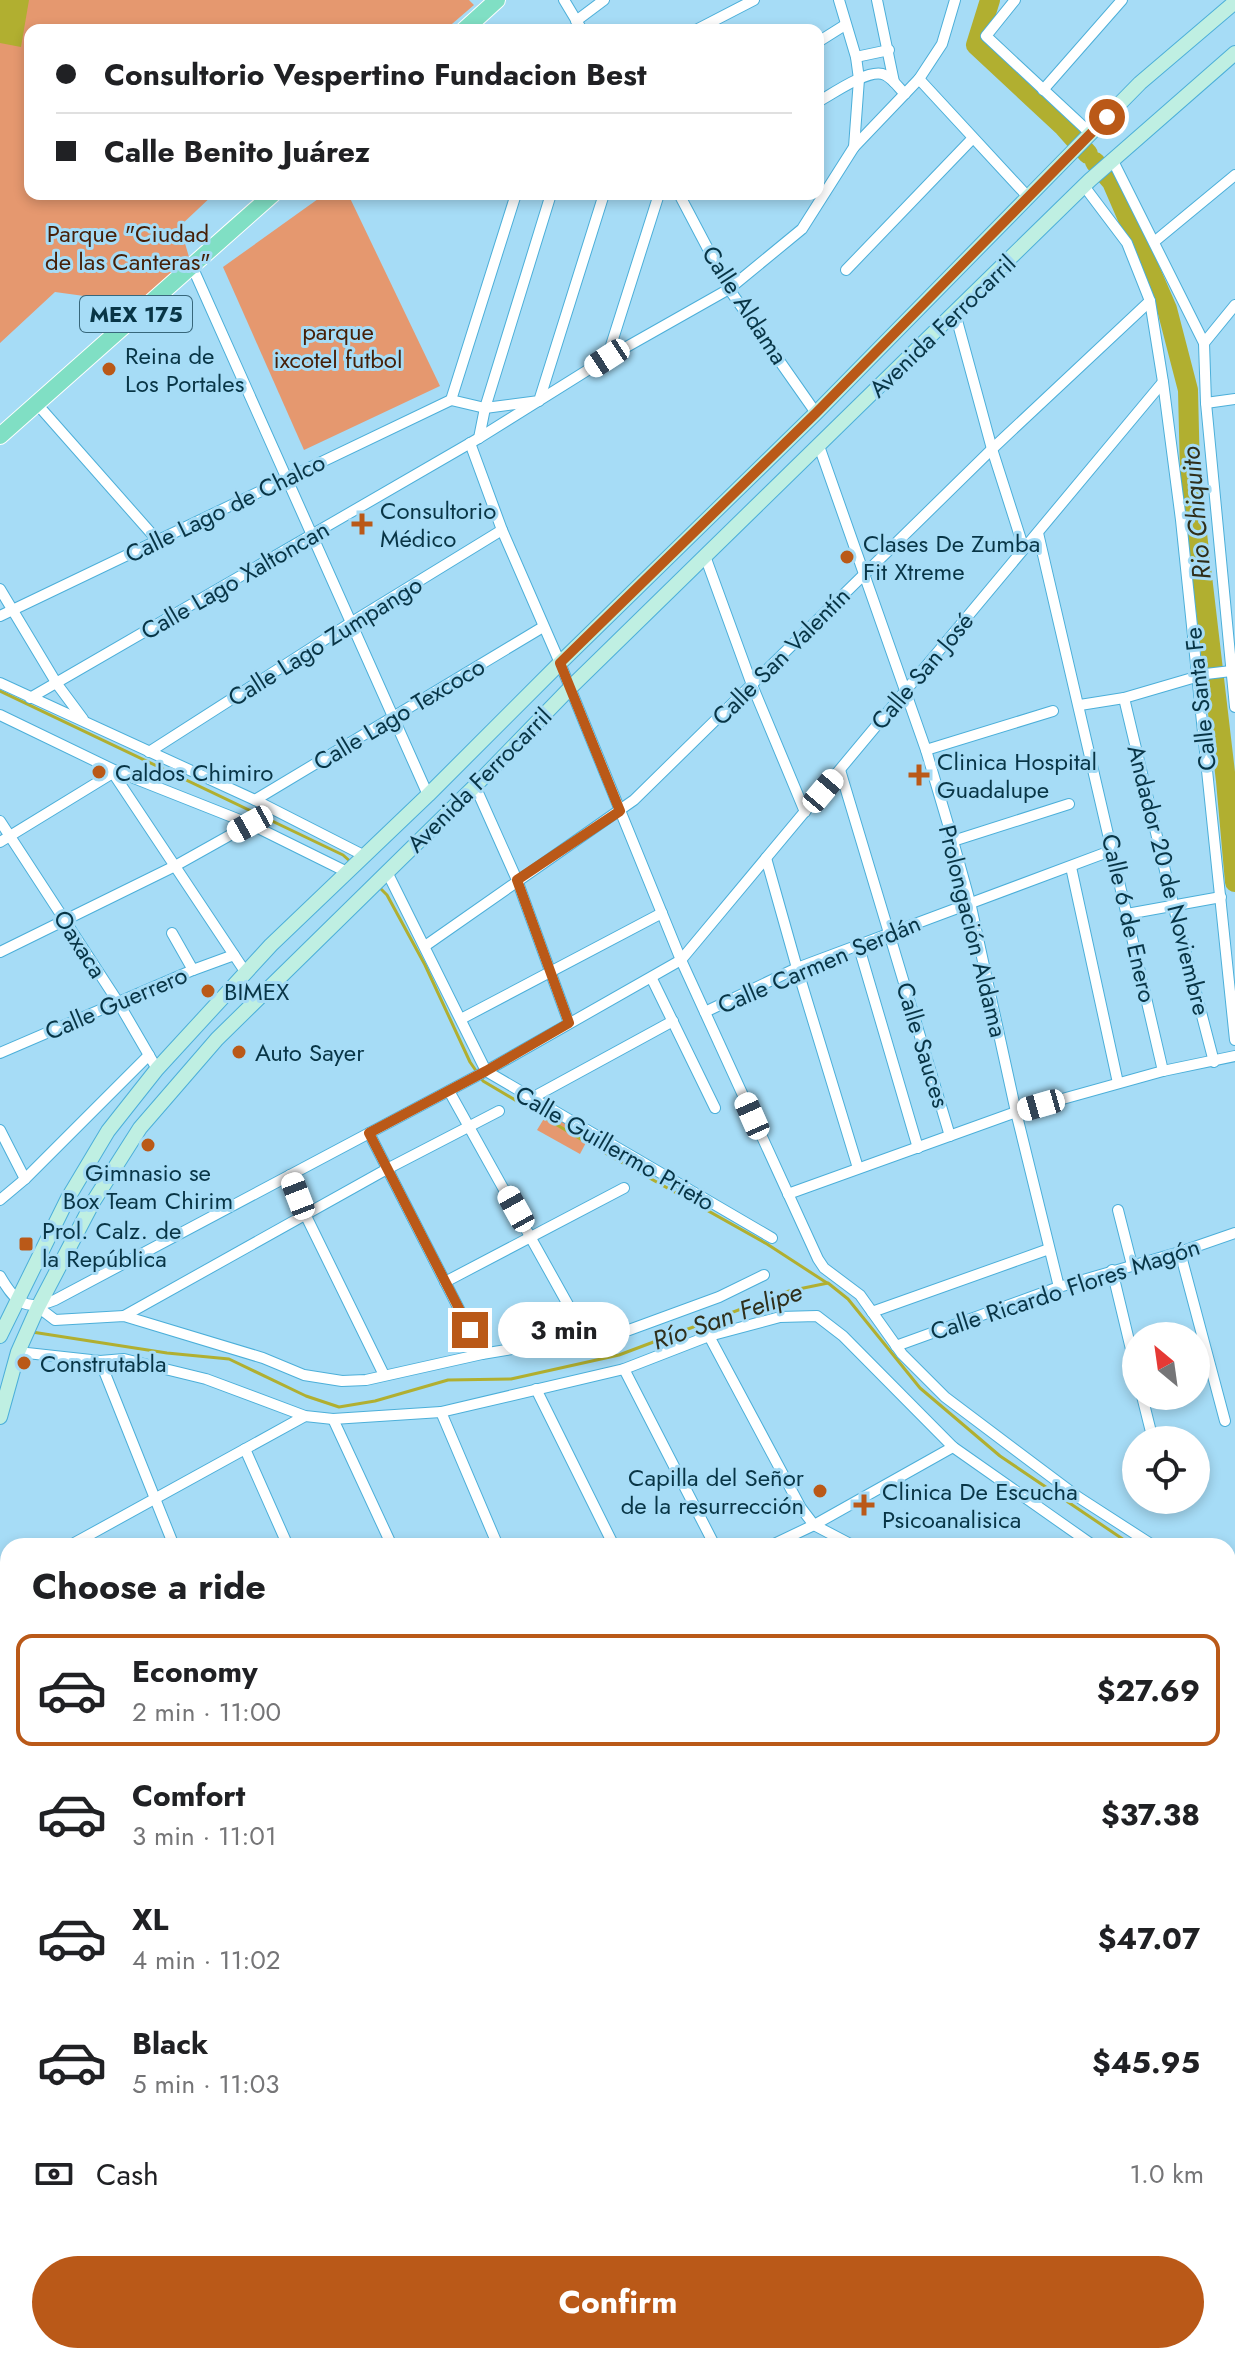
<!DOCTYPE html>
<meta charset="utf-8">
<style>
:root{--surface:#fff;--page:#f2f2f2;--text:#202124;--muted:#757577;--line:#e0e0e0;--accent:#ba5918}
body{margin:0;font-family:Jost,sans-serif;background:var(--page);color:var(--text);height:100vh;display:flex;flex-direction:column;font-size:30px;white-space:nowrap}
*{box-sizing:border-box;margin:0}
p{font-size:26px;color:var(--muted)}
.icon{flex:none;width:44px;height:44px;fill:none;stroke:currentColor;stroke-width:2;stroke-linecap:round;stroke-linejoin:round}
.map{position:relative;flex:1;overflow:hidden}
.drawer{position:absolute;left:0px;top:1538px;width:1236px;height:826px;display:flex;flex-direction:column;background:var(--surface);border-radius:24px 24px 0 0;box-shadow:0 4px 12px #0003}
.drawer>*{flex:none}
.banner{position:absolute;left:24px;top:24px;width:800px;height:176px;border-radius:16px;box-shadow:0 4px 12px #0003;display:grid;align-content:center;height:176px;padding:0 32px;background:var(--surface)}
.needle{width:52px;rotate:331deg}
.buttons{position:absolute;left:1122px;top:1322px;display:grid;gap:16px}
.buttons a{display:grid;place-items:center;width:88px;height:88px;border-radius:50%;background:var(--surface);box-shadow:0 4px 12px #0003;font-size:40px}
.end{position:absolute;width:36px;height:36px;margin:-18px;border:10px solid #ba5918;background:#fff;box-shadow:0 0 0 4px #fff}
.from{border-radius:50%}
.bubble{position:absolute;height:56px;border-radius:28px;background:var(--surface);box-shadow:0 4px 12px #0003;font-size:26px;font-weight:700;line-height:56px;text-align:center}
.car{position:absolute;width:24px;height:48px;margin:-24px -12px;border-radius:10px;box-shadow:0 0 6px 2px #0007;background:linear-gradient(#fff 24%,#345 0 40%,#fff 0 76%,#345 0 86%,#fff 0)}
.banner b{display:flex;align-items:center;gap:28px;height:76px;font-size:30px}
.banner b+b{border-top:2px solid var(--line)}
.banner i{width:20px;height:20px;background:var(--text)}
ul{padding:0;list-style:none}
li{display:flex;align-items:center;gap:24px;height:112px;margin:0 16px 12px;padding:0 16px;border:4px solid transparent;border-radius:16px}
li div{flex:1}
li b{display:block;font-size:30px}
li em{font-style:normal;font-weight:700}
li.selected{border-color:var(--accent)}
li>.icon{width:72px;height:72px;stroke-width:1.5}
h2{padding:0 32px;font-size:36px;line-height:96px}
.pay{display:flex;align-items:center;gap:20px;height:88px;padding:0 32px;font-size:30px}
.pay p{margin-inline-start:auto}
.button{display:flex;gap:16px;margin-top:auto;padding:16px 32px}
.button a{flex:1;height:92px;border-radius:48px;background:var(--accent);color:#fff;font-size:32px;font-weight:700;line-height:92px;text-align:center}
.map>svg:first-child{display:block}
</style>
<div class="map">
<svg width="1235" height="2363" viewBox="0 0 1235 2363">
<rect width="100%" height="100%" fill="#a6dcf6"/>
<g fill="#e5986f">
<path d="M0,0H469L474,5L445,30H30V194H214L180,226L191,264L150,301L106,299L55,292L0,343Z"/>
<path d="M325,194H348L440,386L304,450L223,267Z"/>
<path d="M548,1112L590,1135L580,1154L537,1130Z"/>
</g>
<path fill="#b1af30" d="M0,0H29L21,47L0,43Z"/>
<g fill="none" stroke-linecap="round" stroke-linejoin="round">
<g stroke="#b1af30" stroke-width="3">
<path d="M0,691L343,855L352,863"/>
<path d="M379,887L387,895L425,965L470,1062L483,1081L589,1144L767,1244L827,1283"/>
<path d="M32,1332L167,1353L229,1359L306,1396L339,1407L375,1401L448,1380L511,1379L619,1355L789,1291L828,1283L848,1299L920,1388L1000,1456L1133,1546"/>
<path d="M1228,1607L1235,1611"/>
</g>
<g stroke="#b1af30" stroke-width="20">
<path d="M990,0L976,45L1064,127L1088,154"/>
<path d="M1095,162L1112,182L1167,309L1188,390L1190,474L1226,781L1235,882"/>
</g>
<g stroke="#4cafd9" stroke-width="12">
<g id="street">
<path d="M564,0L582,30"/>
<path d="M877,0L894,82"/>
<path d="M1015,0L986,36L1090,133"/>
<path d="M576,21L604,0"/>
<path d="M696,30L754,0"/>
<path d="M818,42L845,25"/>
<path d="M856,57L889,50"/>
<path d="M919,79L1029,198"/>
<path d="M1043,90L1122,0"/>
<path d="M818,102C832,94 870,67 885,75C893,79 899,88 905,94"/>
<path d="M854,147L919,79L942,44L955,0"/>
<path d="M1112,159L1204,343L1206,403L1235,707"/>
<path d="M1084,186L1127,243L1150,301L1163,382L1181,520L1235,1040"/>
<path d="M679,194L729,289L816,413"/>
<path d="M1154,242L1235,175"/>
<path d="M191,264L428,795"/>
<path d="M846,270L972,139"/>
<path d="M955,313L992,449L1024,549"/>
<path d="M1204,343L1235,305"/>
<path d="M607,358L659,194"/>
<path d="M451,400L485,408L539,401L604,194"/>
<path d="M451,400L516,194"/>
<path d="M1206,403L1235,399"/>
<path d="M37,404L158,541"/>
<path d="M479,438L485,408L551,194"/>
<path d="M470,443L502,530L560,663L681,960L818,1259L824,1268L860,1295L902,1354L945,1397L1078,1497L1154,1546"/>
<path d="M819,446L926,750L953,841L970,902L1016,1112L1059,1287"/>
<path d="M1038,533L1163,1071"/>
<path d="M705,556L752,685L805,812"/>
<path d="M0,589L57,684L83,719"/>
<path d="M0,616L451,400"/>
<path d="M0,683L255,800L363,855"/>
<path d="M30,698L479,438L607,358L729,289L802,229L854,147L859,79L856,57L839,0"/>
<path d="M1124,698L1173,904L1214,1062"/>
<path d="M1080,705L1124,698L1206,674L1231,671"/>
<path d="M0,715L116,771L250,824L347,872"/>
<path d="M926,750L1053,711"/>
<path d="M149,752L352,622L502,530"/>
<path d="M840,770L950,1136"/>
<path d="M113,773L246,973"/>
<path d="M475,786L517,880L569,1023"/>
<path d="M255,800L543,627"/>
<path d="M0,821L118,1002L157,1069"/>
<path d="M953,841L1069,804"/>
<path d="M0,842L116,771"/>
<path d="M766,858L797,968L858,1168"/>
<path d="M1071,867L1118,1083"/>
<path d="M387,872L486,1071L772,1238"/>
<path d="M1127,914L1221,897"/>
<path d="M172,933L193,970"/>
<path d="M858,944L918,1148"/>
<path d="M425,946L634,800L992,449L1150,301"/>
<path d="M0,952L175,866L250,824"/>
<path d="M652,979L715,1108"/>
<path d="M705,1012L797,968L1113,850"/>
<path d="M461,1019L662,913"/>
<path d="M0,1053L193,970L234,955"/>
<path d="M449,1091L586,1337"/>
<path d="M530,1099L673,1021"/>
<path d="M0,1130L25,1179"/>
<path d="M369,1133L482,1354"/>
<path d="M290,1175L306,1216L384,1375"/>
<path d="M788,1194L1016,1112L1163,1071L1235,1056"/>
<path d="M0,1200L25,1179L149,1055"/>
<path d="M1118,1210L1132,1265"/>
<path d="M1180,1252L1225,1421"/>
<path d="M1112,1270L1136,1370"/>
<path d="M0,1276C15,1302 25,1312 55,1300L486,1071L681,960L1163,382"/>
<path d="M445,1282L624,1188"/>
<path d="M38,1307L55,1320L124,1316L263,1358L304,1375L342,1381L366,1380L482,1354L629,1330L719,1297L764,1275"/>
<path d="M872,1312L1049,1249"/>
<path d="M124,1316L387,1169L499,1111"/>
<path d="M709,1336L801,1508L814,1525L854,1546"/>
<path d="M896,1346L1059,1287L1180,1252L1235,1233"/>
<path d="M18,1352L100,1361L124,1359L206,1379L305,1416L333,1419L441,1412L624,1369L709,1336L780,1317L817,1316L843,1336L953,1447L1094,1546"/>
<path d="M100,1361L174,1546"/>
<path d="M624,1369L715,1546"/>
<path d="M536,1389L614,1546"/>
<path d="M1142,1396L1153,1440"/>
<path d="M441,1412L498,1546"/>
<path d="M333,1419L392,1546"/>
<path d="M245,1449L288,1546"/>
<path d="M69,1546L305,1416"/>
<path d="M770,1546L814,1525L953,1447"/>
<path d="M0,1583L8,1578"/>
<path d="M1228,1595L1235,1599"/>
<path d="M0,1596L8,1618"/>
<path d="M1228,1636L1235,1641"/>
<path d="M1228,1686H1235"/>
<path d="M1228,1746H1235"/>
<path d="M0,1918L8,1915"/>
<path d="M0,1930L8,1951"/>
<path d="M1228,1970L1231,1986"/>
<path d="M1228,2083L1235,2087"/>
<path d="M0,2086L8,2083"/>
<path d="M1228,2183L1235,2187"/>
<path d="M0,2251L8,2248"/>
<path d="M0,2304L8,2324"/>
<path d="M21,2356L24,2363"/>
<path d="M281,2356L283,2363"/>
<path d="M371,2356L373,2359"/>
<path d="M471,2356L474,2363"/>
<path d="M882,2356L884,2363"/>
<path d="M1006,2356L1009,2363"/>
<path d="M1155,2356L1158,2363"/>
<path d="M664,2363L682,2356"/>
<path d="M1034,2363L1052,2356"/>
</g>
</g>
<g stroke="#4cafd9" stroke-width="16">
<g id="secondary">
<path d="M0,1336L68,1198L108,1131L157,1069L271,945L428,795L560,663L816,413L1140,83L1235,2"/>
<path d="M0,1417L18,1352L38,1307L93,1202L140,1128L217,1039L475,786L570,688L1090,180L1235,53"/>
<path d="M0,1699L8,1706"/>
<path d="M0,1721L8,1724"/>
<path d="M1228,2346H1235"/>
<path d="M151,2363L170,2356"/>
</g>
</g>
<g stroke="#fff" stroke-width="18">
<g id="primary">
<path d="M464,30L497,0"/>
<path d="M0,436L273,194"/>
</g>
</g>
<use href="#street" stroke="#fff" stroke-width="10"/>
<use href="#secondary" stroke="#bfefe2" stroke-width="14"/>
<use href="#primary" stroke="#80dfc4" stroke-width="16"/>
</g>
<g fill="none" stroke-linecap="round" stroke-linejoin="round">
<path stroke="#ba5918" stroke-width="10" d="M470,1330L369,1133L486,1071L569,1023L517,880L620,811L560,663L816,413L1107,117"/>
</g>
<g fill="#ba5918" stroke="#a6dcf6" stroke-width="3">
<circle cx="109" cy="369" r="8"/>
<path d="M358 512h8v8h8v8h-8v8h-8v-8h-8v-8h8z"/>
<circle cx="847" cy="557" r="8"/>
<circle cx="99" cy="772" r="8"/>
<path d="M915 763h8v8h8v8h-8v8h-8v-8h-8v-8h8z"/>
<circle cx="208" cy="991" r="8"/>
<circle cx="239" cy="1052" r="8"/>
<circle cx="148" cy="1145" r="8"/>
<rect x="18" y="1236" width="16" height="16" rx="4"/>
<circle cx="24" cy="1363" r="8"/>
<circle cx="820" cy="1491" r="8"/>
<path d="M860 1493h8v8h8v8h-8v8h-8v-8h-8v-8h8z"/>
</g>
<g text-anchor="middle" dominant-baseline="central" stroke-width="6" stroke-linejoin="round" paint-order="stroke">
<rect fill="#a6dcf6" stroke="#37677b" stroke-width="2" x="80" y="296" width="112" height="36" rx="6"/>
<g font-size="22" font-weight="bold" fill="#083546">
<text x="136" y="314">MEX 175</text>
</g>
<g font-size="24" fill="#461f07" stroke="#a6dcf6">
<text x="128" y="233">Parque "Ciudad<tspan x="128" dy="28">de las Canteras"</tspan></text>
<text x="338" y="331">parque<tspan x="338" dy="28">ixcotel futbol</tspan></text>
</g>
<g font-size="24" fill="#083546" stroke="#a6dcf6">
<text transform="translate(745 305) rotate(57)">Calle Aldama</text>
<text transform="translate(942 326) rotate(-44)">Avenida Ferrocarril</text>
<text transform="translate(225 508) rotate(-26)">Calle Lago de Chalco</text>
<text transform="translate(235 580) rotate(-30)">Calle Lago Xaltoncan</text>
<text transform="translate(325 641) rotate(-32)">Calle Lago Zumpango</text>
<text transform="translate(781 656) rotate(-45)">Calle San Valentín</text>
<text transform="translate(922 671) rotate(-50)">Calle San José</text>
<text transform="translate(1200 699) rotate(-96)">Calle Santa Fe</text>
<text transform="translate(399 714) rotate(-31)">Calle Lago Texcoco</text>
<text transform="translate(479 780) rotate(-45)">Avenida Ferrocarril</text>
<text transform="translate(1169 880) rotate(76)">Andador 20 de Noviembre</text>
<text transform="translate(1129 918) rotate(77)">Calle 6 de Enero</text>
<text transform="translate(973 931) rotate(76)">Prolongación Aldama</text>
<text transform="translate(80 944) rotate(57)">Oaxaca</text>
<text transform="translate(819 964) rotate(-23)">Calle Carmen Serdán</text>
<text transform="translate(116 1003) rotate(-23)">Calle Guerrero</text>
<text transform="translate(923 1045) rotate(73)">Calle Sauces</text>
<text transform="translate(615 1148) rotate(30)">Calle Guillermo Prieto</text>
<text transform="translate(1065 1289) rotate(-18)">Calle Ricardo Flores Magón</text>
</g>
<g font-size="24" fill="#083546" stroke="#a6dcf6" text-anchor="start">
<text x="125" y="355">Reina de<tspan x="125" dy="28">Los Portales</tspan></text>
<text x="380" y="510">Consultorio<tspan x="380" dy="28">Médico</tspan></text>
<text x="863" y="543">Clases De Zumba<tspan x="863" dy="28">Fit Xtreme</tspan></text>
<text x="937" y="761">Clinica Hospital<tspan x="937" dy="28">Guadalupe</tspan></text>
<text x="115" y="772">Caldos Chimiro</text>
<text x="224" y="991">BIMEX</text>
<text x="255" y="1052">Auto Sayer</text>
<text x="148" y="1172" text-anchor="middle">Gimnasio se<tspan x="148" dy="28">Box Team Chirim</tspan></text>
<text x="42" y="1230">Prol. Calz. de<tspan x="42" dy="28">la República</tspan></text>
<text x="40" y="1363">Construtabla</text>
<text x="804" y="1477" text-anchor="end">Capilla del Señor<tspan x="804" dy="28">de la resurrección</tspan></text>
<text x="882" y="1491">Clinica De Escucha<tspan x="882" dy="28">Psicoanalisica</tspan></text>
</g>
<g font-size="26" font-style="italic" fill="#2f2f1b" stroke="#a6dcf6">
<text transform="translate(1196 513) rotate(-95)">Rio Chiquito</text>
<text transform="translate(727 1316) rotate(-19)">Río San Felipe</text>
</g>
</g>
</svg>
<div class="buttons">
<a><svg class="needle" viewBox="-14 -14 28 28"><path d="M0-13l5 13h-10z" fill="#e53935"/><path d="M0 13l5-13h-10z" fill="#757577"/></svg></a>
<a><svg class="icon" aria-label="locate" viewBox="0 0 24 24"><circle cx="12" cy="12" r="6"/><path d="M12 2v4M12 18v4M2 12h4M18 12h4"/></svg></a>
</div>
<i class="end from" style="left:1107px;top:117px"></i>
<i class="end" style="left:470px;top:1330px"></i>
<div class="bubble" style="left:498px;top:1302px;width:132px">3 min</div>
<i class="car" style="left:607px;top:358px;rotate:237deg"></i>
<i class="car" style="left:823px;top:791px;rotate:40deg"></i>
<i class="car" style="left:250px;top:824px;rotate:241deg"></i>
<i class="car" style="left:1041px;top:1105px;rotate:254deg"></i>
<i class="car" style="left:752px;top:1116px;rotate:336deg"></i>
<i class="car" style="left:298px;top:1196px;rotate:339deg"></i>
<i class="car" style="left:516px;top:1209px;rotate:331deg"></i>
<div class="banner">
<b><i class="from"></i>Consultorio Vespertino Fundacion Best</b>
<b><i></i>Calle Benito Juárez</b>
</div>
<section class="drawer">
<h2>Choose a ride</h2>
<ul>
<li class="selected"><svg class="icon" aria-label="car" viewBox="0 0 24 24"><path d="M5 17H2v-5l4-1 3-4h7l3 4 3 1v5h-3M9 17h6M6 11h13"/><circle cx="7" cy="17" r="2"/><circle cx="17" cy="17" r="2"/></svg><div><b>Economy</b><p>2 min · 11:00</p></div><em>$27.69</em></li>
<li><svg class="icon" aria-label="car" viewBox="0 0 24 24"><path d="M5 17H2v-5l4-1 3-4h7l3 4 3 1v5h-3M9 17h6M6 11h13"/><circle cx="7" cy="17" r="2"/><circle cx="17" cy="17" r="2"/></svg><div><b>Comfort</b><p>3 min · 11:01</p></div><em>$37.38</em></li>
<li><svg class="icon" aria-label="car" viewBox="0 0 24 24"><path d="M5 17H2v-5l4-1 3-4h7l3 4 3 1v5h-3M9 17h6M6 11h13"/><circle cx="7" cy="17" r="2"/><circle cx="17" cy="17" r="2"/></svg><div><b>XL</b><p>4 min · 11:02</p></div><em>$47.07</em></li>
<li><svg class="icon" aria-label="car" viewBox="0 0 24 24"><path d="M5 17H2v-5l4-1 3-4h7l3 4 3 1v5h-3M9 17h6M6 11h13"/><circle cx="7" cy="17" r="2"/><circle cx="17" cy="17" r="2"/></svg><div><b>Black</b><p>5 min · 11:03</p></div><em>$45.95</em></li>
</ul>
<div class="pay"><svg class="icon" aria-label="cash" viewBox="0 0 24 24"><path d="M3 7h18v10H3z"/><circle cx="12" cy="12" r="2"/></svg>Cash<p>1.0 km</p></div>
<div class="button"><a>Confirm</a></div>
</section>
</div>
